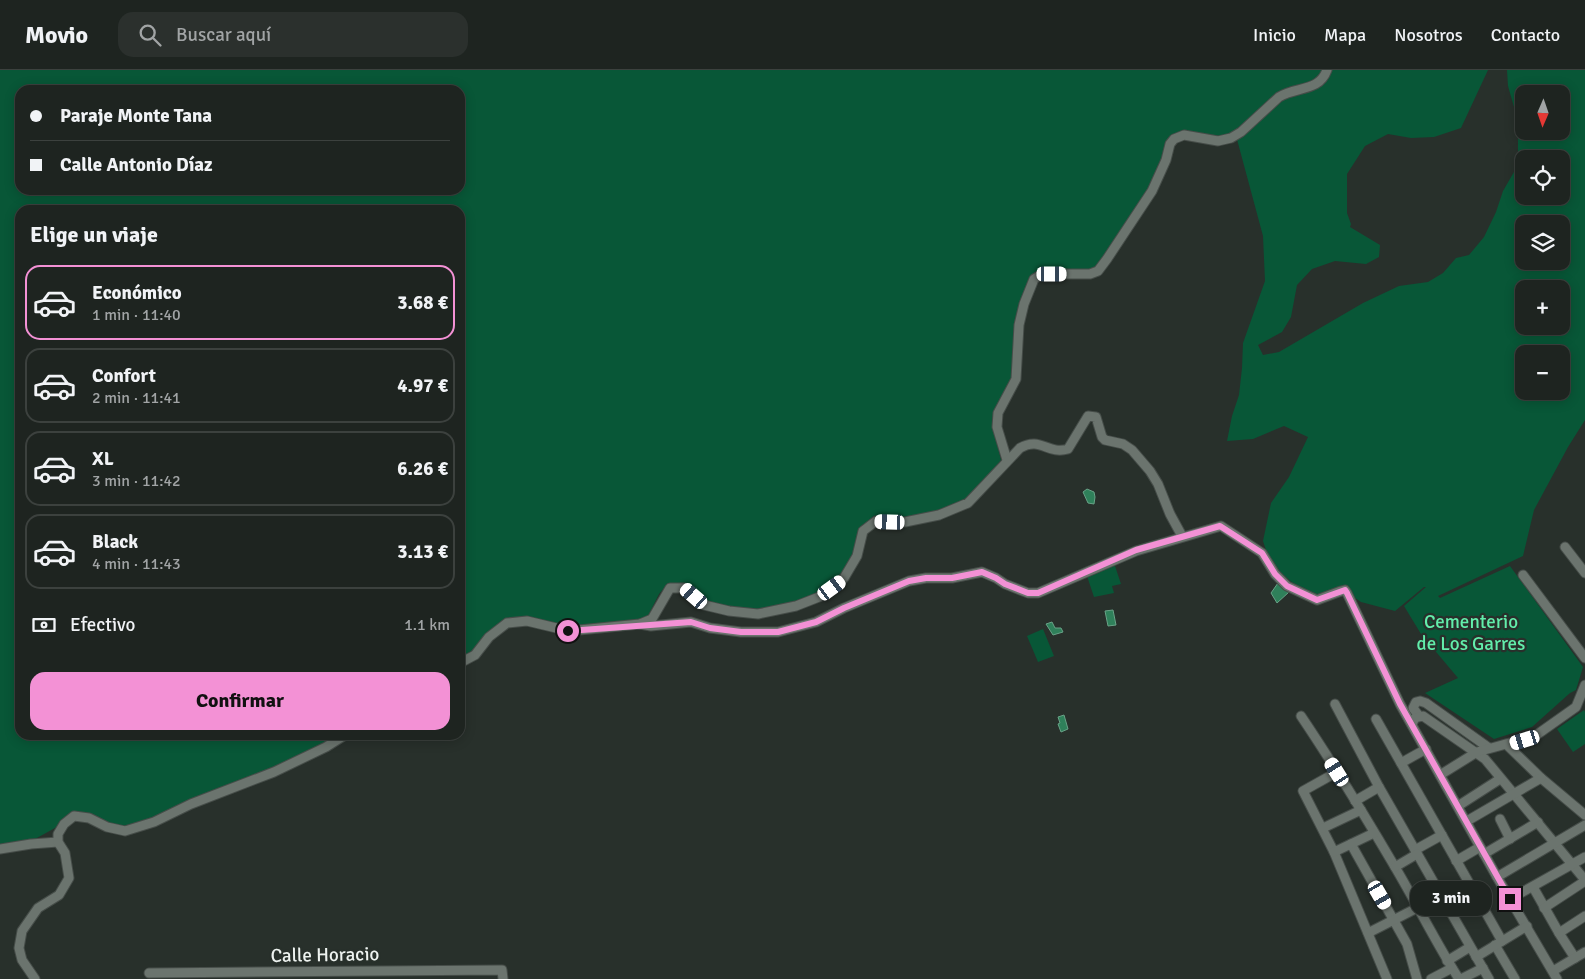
<!DOCTYPE html>
<html lang="es">
<meta charset="utf-8">
<style>
:root{--surface:#1e2420;--page:#2b302d;--text:#f1f3f6;--muted:#a1a4a5;--line:#3c413e;--accent:#f391d5}
body{margin:0;font-family:Signika,sans-serif;background:var(--page);color:var(--text);height:100vh;display:flex;flex-direction:column;font-size:19px;white-space:nowrap}
*{box-sizing:border-box;margin:0}
p{font-size:16px;color:var(--muted)}
.icon{flex:none;width:28px;height:28px;fill:none;stroke:currentColor;stroke-width:2;stroke-linecap:round;stroke-linejoin:round}
.map{position:relative;flex:1;overflow:hidden}
.drawer{position:absolute;left:15px;top:135px;width:450px;height:535px;display:flex;flex-direction:column;background:var(--surface);border-radius:15px;box-shadow:0 2px 12px #0003,0 0 0 1px var(--line)}
.drawer>*{flex:none}
.banner{position:absolute;left:15px;top:15px;width:450px;height:110px;border-radius:15px;box-shadow:0 2px 12px #0003,0 0 0 1px var(--line);display:grid;align-content:center;height:110px;padding:0 15px;background:var(--surface)}
.needle{width:32px;rotate:182deg}
.tools{position:absolute;left:1515px;top:15px;display:grid;gap:10px}
.tools a{display:grid;place-items:center;width:55px;height:55px;border-radius:10px;background:var(--surface);box-shadow:0 2px 12px #0003,0 0 0 1px var(--line);font-size:25px}
.end{position:absolute;width:22px;height:22px;margin:-11px;border:6px solid #f391d5;background:#111;box-shadow:0 0 0 2px #111}
.from{border-radius:50%}
.bubble{position:absolute;height:35px;border-radius:15px;background:var(--surface);box-shadow:0 2px 12px #0003,0 0 0 1px var(--line);font-size:16px;font-weight:800;line-height:35px;text-align:center}
.car{position:absolute;width:15px;height:30px;margin:-15px -8px;border-radius:6px;box-shadow:0 0 4px 1px #0007;background:linear-gradient(#fff 24%,#345 0 40%,#fff 0 76%,#345 0 86%,#fff 0)}
.banner b{display:flex;align-items:center;gap:18px;height:48px;font-size:19px}
.banner b+b{border-top:1px solid var(--line)}
.banner i{width:12px;height:12px;background:var(--text)}
ul{padding:0;list-style:none}
li{display:flex;align-items:center;gap:15px;height:75px;margin:0 10px 8px;padding:0 5px;border:2px solid var(--line);border-radius:15px}
li div{flex:1}
li b{display:block;font-size:19px}
li em{font-style:normal;font-weight:800}
li.selected{border-color:var(--accent)}
li>.icon{width:45px;height:45px;stroke-width:1.5}
h2{padding:0 15px;font-size:22px;line-height:60px}
.pay{display:flex;align-items:center;gap:12px;height:55px;padding:0 15px;font-size:19px}
.pay p{margin-inline-start:auto}
.button{display:flex;gap:10px;margin-top:auto;padding:10px 15px}
.button a{flex:1;height:58px;border-radius:15px;background:var(--accent);color:#111;font-size:20px;font-weight:800;line-height:58px;text-align:center}
header{display:flex;align-items:center;gap:30px;box-sizing:border-box;height:70px;padding:0 25px;background:var(--surface);border-bottom:1px solid var(--line)}
header strong{font-size:24px}
nav{display:flex;gap:28px;margin-inline-start:auto;font-size:18px}
.search{width:350px;height:45px;background:var(--page);display:flex;align-items:center;gap:12px;box-sizing:border-box;padding:0 18px;border-radius:15px;color:var(--muted);font-size:19px}
.map>svg:first-child{display:block}
</style>
<header>
<strong>Movio</strong>
<div class="search"><svg class="icon" aria-label="search" viewBox="0 0 24 24"><circle cx="10" cy="10" r="6"/><path d="M15 15l6 6"/></svg>Buscar aquí</div>
<nav><a>Inicio</a><a>Mapa</a><a>Nosotros</a><a>Contacto</a></nav>
</header>
<div class="map">
<svg width="1585" height="909" viewBox="0 0 1585 909">
<rect width="100%" height="100%" fill="#28302b"/>
<g fill="#085737" fill-rule="evenodd">
<path d="M0,0H1488L1461,58L1434,67L1411,68L1388,64L1365,76L1347,104V143L1351,154L1350,157L1380,175L1379,187L1366,194L1335,191L1312,199L1297,215L1291,247L1282,262L1258,275L1263,285L1279,282L1363,233L1399,216L1428,212L1443,203L1456,188L1469,185L1484,167L1496,142L1503,121L1518,95V51L1508,16L1507,0H1585V350L1568,377L1534,440L1523,486L1438,526L1440,528L1510,496L1583,597L1576,620L1570,623L1532,657L1494,669L1425,623L1458,608L1421,564L1404,536L1426,517H1424L1395,541L1361,532L1342,519L1318,525L1299,518L1271,495L1263,471L1271,433L1289,407L1308,367L1284,356L1253,369L1227,371L1232,346L1239,325L1242,298L1243,273L1265,211L1263,166L1235,62C1217,70 1197,66 1177,65L1152,113L1100,193L1090,200L1037,201L1029,208L1014,259L1015,279L1012,307L994,341L992,353L1001,390C975,429 952,443 905,448C888,449 879,449 862,455L853,490L841,506L816,524L770,541L720,537L704,530L680,515L665,517L659,524L647,548L633,552L575,559L527,549L493,559L468,585L460,590V140H20V665H340L287,694L135,757L122,758L84,744L68,746L55,758L35,769L0,776ZM20,20H460V120H20ZM1524,24H1561V61H1524ZM1524,89H1561V126H1524ZM1524,154H1561V191H1524ZM1524,219H1561V256H1524ZM1524,284H1561V321H1524Z"/>
<path d="M1114,493L1121,514L1112,516L1114,523L1094,527L1087,506Z"/>
<path d="M1043,559L1054,586L1038,592L1027,566Z"/>
<path d="M1584,640L1585,642V674L1573,682L1557,659Z"/>
</g>
<g fill="#2f805a" stroke="#68a287">
<path d="M1087,419L1094,422L1095,427L1094,434L1088,433L1083,422Z"/>
<path d="M1278,513L1289,522L1277,533L1271,523Z"/>
<path d="M1113,540L1116,555L1108,556L1105,541Z"/>
<path d="M1052,552L1055,558H1061L1063,562L1053,565L1046,554Z"/>
<path d="M1064,645L1068,659L1061,662L1058,654L1060,653L1058,647Z"/>
</g>
<g fill="none" stroke-linecap="round" stroke-linejoin="round">
<g stroke="#464d49" stroke-width="11">
<g id="minor">
<path d="M1007,390L997,357L998,343L1016,309L1019,255L1024,234L1034,209L1039,206L1052,204H1090L1098,201L1107,189L1152,121L1166,90L1170,74L1174,69L1184,65L1218,71L1231,68L1241,62L1279,27C1297,16 1319,22 1327,0"/>
<path d="M1565,477L1585,503"/>
<path d="M1523,505L1585,588"/>
<path d="M640,554L651,556L691,552L710,558L741,562H778L816,552L844,538L909,511L926,508H952L982,502L996,508L1005,514L1028,523H1038L1136,481L1221,456L1262,483L1275,504L1287,516L1317,530L1341,521L1345,520L1347,523L1400,634L1497,807L1557,909"/>
<path d="M460,593L475,585L489,567L507,553L527,551L569,561L640,554L652,549L670,518H684L704,535L729,541L758,544L796,536L819,527L844,508L857,486L863,461L876,451L905,452L939,445L968,433L1020,378C1041,366 1047,385 1068,379L1088,346L1096,347L1102,367L1105,370L1123,374L1132,380L1150,401L1158,414L1170,444L1182,466"/>
<path d="M1335,634L1379,717L1489,909"/>
<path d="M1301,646C1334,695 1365,746 1395,797C1417,834 1436,873 1459,909"/>
<path d="M1419,646L1413,638L1416,632L1420,631L1426,633L1489,678"/>
<path d="M1376,649L1502,871"/>
<path d="M1412,654L1415,648L1423,646L1485,689L1585,810"/>
<path d="M1507,675L1541,708L1585,745"/>
<path d="M1401,693L1426,679"/>
<path d="M1337,702L1303,721L1334,782L1387,909"/>
<path d="M1440,705L1477,682L1535,666L1576,637L1585,615"/>
<path d="M1355,731L1379,717"/>
<path d="M1458,736L1500,709"/>
<path d="M1500,749L1510,769"/>
<path d="M1467,751L1541,708"/>
<path d="M1323,758L1361,740"/>
<path d="M1351,774L1407,874L1417,909"/>
<path d="M0,779L31,774L58,772"/>
<path d="M1415,780L1442,765"/>
<path d="M1334,782L1374,763"/>
<path d="M1484,784L1538,752"/>
<path d="M1456,791L1480,777"/>
<path d="M1395,797L1417,784"/>
<path d="M1497,807L1585,755"/>
<path d="M1533,817L1559,863L1575,888"/>
<path d="M1510,829L1585,787"/>
<path d="M1544,838L1585,811"/>
<path d="M1368,863L1417,838"/>
<path d="M1559,863L1585,846"/>
<path d="M1495,875L1515,909"/>
<path d="M1476,887L1527,856"/>
<path d="M1447,891L1470,877"/>
<path d="M1553,901L1585,882"/>
<path d="M149,903L502,900L503,909"/>
<path d="M35,909L22,890L19,878L22,861L38,838L59,825L69,808L65,783L58,772V764L64,754L74,746L89,748L107,757L125,761L154,752L191,734L274,702L326,677L345,665"/>
<path d="M1431,909L1452,898"/>
<path d="M1461,909L1483,898"/>
</g>
</g>
<use href="#minor" stroke="#6b746e" stroke-width="9"/>
</g>
<g fill="none" stroke-linecap="round" stroke-linejoin="round">
<path stroke="#f391d5" stroke-width="6" d="M568,561L691,552L710,558L741,562H778L816,552L844,538L909,511L926,508H952L982,502L996,508L1005,514L1028,523H1038L1136,480L1220,456L1262,483L1275,504L1287,516L1317,530L1345,520L1347,523L1400,634L1510,829"/>
</g>
<g text-anchor="middle" dominant-baseline="central" stroke-width="4.5" stroke-linejoin="round" paint-order="stroke">
<g font-size="19" fill="#62eeab" stroke="#28302b">
<text x="1471" y="552">Cementerio<tspan x="1471" dy="22">de Los Garres</tspan></text>
</g>
<g font-size="19" fill="#eef3f0" stroke="#28302b">
<text transform="translate(325 885) rotate(-1)">Calle Horacio</text>
</g>
</g>
</svg>
<div class="tools">
<a><svg class="needle" viewBox="-14 -14 28 28"><path d="M0-13l5 13h-10z" fill="#e53935"/><path d="M0 13l5-13h-10z" fill="#a1a4a5"/></svg></a>
<a><svg class="icon" aria-label="locate" viewBox="0 0 24 24"><circle cx="12" cy="12" r="6"/><path d="M12 2v4M12 18v4M2 12h4M18 12h4"/></svg></a>
<a><svg class="icon" aria-label="layers" viewBox="0 0 24 24"><path d="M12 4l9 5-9 5-9-5zM3 14l9 5 9-5"/></svg></a>
<a>+</a>
<a>−</a>
</div>
<i class="end from" style="left:568px;top:561px"></i>
<i class="end" style="left:1510px;top:829px"></i>
<div class="bubble" style="left:1410px;top:811px;width:82px">3 min</div>
<i class="car" style="left:1052px;top:204px;rotate:90deg"></i>
<i class="car" style="left:890px;top:452px;rotate:272deg"></i>
<i class="car" style="left:832px;top:518px;rotate:54deg"></i>
<i class="car" style="left:694px;top:526px;rotate:311deg"></i>
<i class="car" style="left:1525px;top:670px;rotate:253deg"></i>
<i class="car" style="left:1337px;top:702px;rotate:328deg"></i>
<i class="car" style="left:1380px;top:825px;rotate:150deg"></i>
<div class="banner">
<b><i class="from"></i>Paraje Monte Tana</b>
<b><i></i>Calle Antonio Díaz</b>
</div>
<section class="drawer">
<h2>Elige un viaje</h2>
<ul>
<li class="selected"><svg class="icon" aria-label="car" viewBox="0 0 24 24"><path d="M5 17H2v-5l4-1 3-4h7l3 4 3 1v5h-3M9 17h6M6 11h13"/><circle cx="7" cy="17" r="2"/><circle cx="17" cy="17" r="2"/></svg><div><b>Económico</b><p>1 min · 11:40</p></div><em>3.68 €</em></li>
<li><svg class="icon" aria-label="car" viewBox="0 0 24 24"><path d="M5 17H2v-5l4-1 3-4h7l3 4 3 1v5h-3M9 17h6M6 11h13"/><circle cx="7" cy="17" r="2"/><circle cx="17" cy="17" r="2"/></svg><div><b>Confort</b><p>2 min · 11:41</p></div><em>4.97 €</em></li>
<li><svg class="icon" aria-label="car" viewBox="0 0 24 24"><path d="M5 17H2v-5l4-1 3-4h7l3 4 3 1v5h-3M9 17h6M6 11h13"/><circle cx="7" cy="17" r="2"/><circle cx="17" cy="17" r="2"/></svg><div><b>XL</b><p>3 min · 11:42</p></div><em>6.26 €</em></li>
<li><svg class="icon" aria-label="car" viewBox="0 0 24 24"><path d="M5 17H2v-5l4-1 3-4h7l3 4 3 1v5h-3M9 17h6M6 11h13"/><circle cx="7" cy="17" r="2"/><circle cx="17" cy="17" r="2"/></svg><div><b>Black</b><p>4 min · 11:43</p></div><em>3.13 €</em></li>
</ul>
<div class="pay"><svg class="icon" aria-label="cash" viewBox="0 0 24 24"><path d="M3 7h18v10H3z"/><circle cx="12" cy="12" r="2"/></svg>Efectivo<p>1.1 km</p></div>
<div class="button"><a>Confirmar</a></div>
</section>
</div>
